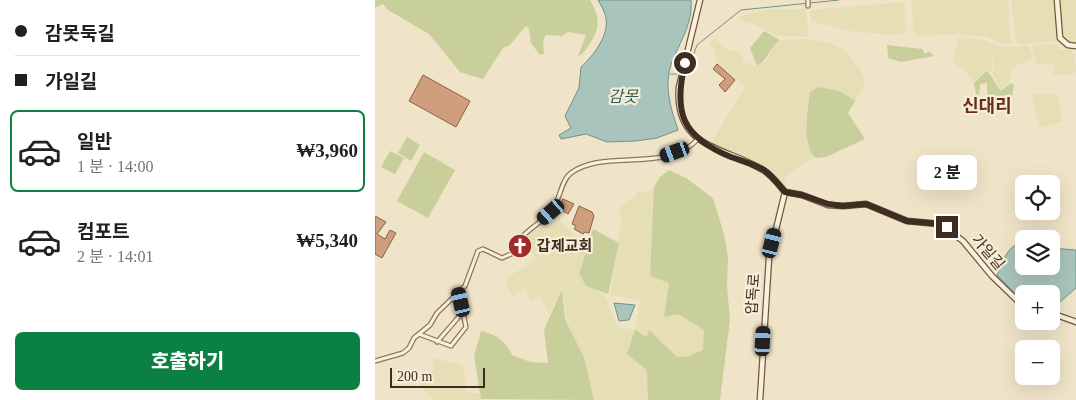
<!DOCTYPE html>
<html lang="ko">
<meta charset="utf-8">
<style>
:root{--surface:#fff;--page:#f6f6f6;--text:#202124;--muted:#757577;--line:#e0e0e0;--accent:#0b8043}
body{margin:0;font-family:"Times New Roman","Noto Sans KR",serif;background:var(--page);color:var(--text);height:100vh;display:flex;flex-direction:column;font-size:19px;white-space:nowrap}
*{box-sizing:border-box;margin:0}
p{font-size:16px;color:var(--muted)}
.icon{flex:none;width:28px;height:28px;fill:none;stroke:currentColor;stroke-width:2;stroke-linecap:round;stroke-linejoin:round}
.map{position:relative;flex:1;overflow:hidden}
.panel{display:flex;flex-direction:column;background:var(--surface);width:375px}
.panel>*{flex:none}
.hud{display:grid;align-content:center;height:110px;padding:0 15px;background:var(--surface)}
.controls{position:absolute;left:640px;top:175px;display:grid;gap:10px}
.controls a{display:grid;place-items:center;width:45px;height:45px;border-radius:8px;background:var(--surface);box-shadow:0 5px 20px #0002;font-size:25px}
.scale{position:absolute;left:15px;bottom:12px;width:95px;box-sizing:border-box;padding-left:5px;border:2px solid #3d2e20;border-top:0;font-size:14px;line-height:18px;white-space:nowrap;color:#3d2e20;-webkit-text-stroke:4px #f7eed8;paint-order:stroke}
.end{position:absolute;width:22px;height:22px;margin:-11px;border:6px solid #3d2e20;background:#fff;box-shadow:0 0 0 2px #fff}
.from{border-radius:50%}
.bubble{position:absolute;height:35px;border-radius:8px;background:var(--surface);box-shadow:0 5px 20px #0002;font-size:16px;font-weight:800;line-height:35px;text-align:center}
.car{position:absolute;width:15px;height:30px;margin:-15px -8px;border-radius:6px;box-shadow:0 0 4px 1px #0007;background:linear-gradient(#222 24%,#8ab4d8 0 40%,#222 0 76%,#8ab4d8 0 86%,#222 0)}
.hud b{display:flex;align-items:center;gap:18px;height:48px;font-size:19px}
.hud b+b{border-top:1px solid var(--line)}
.hud i{width:12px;height:12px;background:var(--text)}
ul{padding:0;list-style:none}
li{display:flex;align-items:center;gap:15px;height:82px;margin:0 10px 8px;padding:0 5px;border:2px solid transparent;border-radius:8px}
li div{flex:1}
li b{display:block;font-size:19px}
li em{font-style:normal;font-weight:800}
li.selected{border-color:var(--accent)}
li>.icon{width:45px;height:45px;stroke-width:1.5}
.primary-button{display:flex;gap:10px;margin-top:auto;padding:10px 15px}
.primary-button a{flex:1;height:58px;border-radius:8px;background:var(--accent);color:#fff;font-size:20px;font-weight:800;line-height:58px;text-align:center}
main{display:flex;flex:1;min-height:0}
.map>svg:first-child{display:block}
</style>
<main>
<section class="panel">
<div class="hud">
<b><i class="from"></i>감못둑길</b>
<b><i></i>가일길</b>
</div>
<ul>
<li class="selected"><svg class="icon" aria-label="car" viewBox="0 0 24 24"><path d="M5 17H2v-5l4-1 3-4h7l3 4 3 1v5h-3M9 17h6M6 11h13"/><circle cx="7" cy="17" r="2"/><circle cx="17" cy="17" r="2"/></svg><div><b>일반</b><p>1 분 · 14:00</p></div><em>₩3,960</em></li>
<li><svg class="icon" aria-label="car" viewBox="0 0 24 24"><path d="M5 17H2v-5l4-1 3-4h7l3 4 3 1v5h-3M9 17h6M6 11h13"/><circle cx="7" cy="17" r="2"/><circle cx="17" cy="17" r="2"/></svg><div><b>컴포트</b><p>2 분 · 14:01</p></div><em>₩5,340</em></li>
</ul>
<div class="primary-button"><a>호출하기</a></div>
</section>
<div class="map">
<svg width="701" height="400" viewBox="0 0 701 400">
<rect width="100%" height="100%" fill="#f0e4c8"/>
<g fill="#e6deb5">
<path d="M536,0H633L636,44L621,42L613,37L584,34L542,36L539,33Z"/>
<path d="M636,0H679L683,41L645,44L641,41Z"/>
<path d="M685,0H701V43L694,42L688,35Z"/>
<path d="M529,2L531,33L519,35L473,31L436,21L435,10Z"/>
<path d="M398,9H430L434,30L432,37L402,36L381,25L366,21L365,18L371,14Z"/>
<path d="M583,38L609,40L625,47L654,46L658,59L636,68L635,82L626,90L617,74L620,67L617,53L618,66L615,72L610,70L599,82L590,71L578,62Z"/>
<path d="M340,39L351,49L366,52L369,62L382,66L392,60L398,45L405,40L435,39L455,43L471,51L486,71L490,80L488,89L480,101L465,91L443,87L434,100L431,123L439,156L410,177L412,189L395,173L356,155L336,143L370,87L342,64L340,51L334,43Z"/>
<path d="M683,44L684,50L696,49L700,57L701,72L696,75H678L680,64L676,62L674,65L665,63L662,67L657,46Z"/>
<path d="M658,94H682L688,121L666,128L659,109Z"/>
<path d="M279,187L275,276L294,283L303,314L329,330L328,350L311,357H302L273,331V400H219L209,357L192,322L187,287L174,315L166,296L156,301L150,288L137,296L132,287V278L161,259L148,238L179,212L211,249L204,274L211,286L229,294L243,327L260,330L265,300L235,295L246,223L244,208L252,201L261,197L263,191L271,193Z"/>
<path d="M57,358L88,365L92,393H105L106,399L112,400H58L43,383L59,369Z"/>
</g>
<g fill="#c9cf9b">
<path d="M0,0H215C225,18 226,27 214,45C211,50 208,54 203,56L211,35L193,32L187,36L171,35L168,40L169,54L165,55L156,43L154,29L151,26L135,45L128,48L108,79L85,72L54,34L13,10L8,4L0,8Z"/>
<path d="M389,31L405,40C394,47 394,59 382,66L375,48Z"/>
<path d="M512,45L547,49L550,54L554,51L559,56L526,62L513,58Z"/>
<path d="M611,71C618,75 620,85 626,91L636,83L639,85L637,98L629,97L613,109L612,83L605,84L604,100L602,101L599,83Z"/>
<path d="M443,87L465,91L480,101L473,113L490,139L451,157L441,158C426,146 433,108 435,92Z"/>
<path d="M32,137L45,145L36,161L23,153Z"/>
<path d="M15,151L29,158L20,174L6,167Z"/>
<path d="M49,152L80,170L53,218L22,201Z"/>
<path d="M294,170L311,178L338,198L349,234L353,257L352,286L355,320L345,400H273L272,370L252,354L260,330L272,337L274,330L302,357H311L328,350L329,330L303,314L289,317L294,283L275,276L279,187L285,177Z"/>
<path d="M218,229L244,243L233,294L211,286L204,274Z"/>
<path d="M187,289L190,319L209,357L219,400L106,399L99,356L106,331C121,334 130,341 137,355L155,362L173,363L169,330Z"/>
</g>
<g fill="#a9c4bc" stroke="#6f938a">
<path d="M223,0H316C318,23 305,42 297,62C288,85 296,109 303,130L282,138L261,141L232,142L211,134L186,139L184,135L196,128L190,116L204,88L206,67C218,56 234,36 231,18C230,12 226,5 223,0Z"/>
<path d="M647,242L649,266H676V248L701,250V288L676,310V294H649V303L622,275C629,260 631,247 647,242Z"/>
<path d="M239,303L260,305L254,320L244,321Z"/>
</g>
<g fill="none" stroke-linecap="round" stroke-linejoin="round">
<g stroke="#6f938a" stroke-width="1">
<path d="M314,67L322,45L366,10L464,0"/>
<path d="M295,74H302"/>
</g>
</g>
<g fill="#cf9f7d" stroke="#8d5f41">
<path d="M342,64L360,80L350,92L344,85L350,79L338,69Z"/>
<path d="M48,75L95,101L81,127L34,101Z"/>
<path d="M188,199L199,204L193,214L183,208Z"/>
<path d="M204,206L217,212L219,216L214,233L210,232L208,234L199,229L201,226L197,224Z"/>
<path d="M0,216L11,222L2,234L10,239L15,230L21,233L7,258L0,254Z"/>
</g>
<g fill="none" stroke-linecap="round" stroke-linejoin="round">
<g stroke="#8d765c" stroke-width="5.5">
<g id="street">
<path d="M433,0V6"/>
<path d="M44,334L76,346L91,327L84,293"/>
<path d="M62,342L88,312"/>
<path d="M0,361L28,353L34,348L39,338L55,325L62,313L90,286L103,251L108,249L127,258L136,254C142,235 161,227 175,213C185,203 185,181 196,173C230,148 291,174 323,139"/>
</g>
</g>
<g stroke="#6f573f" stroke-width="7">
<g id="secondary">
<path d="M325,0L304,87C299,149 351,147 388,170C397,175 404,185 410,192"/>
<path d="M682,0L685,38L693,45L701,46"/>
<path d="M410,192L427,195L453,205L468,206L491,204L532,221L565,224L588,241L617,276L649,307"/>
<path d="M676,313L701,322"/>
<path d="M385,400L394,258L410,192"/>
</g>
</g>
<use href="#street" stroke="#faf1dc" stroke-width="3"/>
<use href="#secondary" stroke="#faf1dc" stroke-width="4.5"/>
</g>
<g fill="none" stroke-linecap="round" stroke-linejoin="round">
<path stroke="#3d2e20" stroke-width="6" d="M310,63C298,113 307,137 356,157C367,161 379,164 389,170C397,176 404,185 410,192L427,195L453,204L468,206L491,204L532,221L565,224L572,227"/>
</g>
<defs>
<g id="church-disc" transform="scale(1.25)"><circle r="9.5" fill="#9e2a2b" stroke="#f7eed8"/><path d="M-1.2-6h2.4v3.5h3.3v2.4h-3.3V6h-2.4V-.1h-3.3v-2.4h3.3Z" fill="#fff"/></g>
</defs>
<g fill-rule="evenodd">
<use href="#church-disc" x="145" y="246"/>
</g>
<g text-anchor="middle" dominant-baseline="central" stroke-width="4.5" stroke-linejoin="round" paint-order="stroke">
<g font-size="15" font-weight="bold" fill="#3d2e20" stroke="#f7eed8" text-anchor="start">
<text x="162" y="246">갑제교회</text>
</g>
<g font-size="15" fill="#3d2e20" stroke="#f7eed8">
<text transform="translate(613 252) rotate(49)">가일길</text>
<text transform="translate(378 294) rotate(-86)">압독로</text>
</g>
<g font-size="16" font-style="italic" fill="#2f5d5a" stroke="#f7eed8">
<text x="248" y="96">감못</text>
</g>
<g font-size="18" font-weight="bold" fill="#6b2e1e" stroke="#f7eed8">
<text x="612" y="106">신대리</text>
</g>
</g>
</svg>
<div class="controls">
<a><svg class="icon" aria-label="locate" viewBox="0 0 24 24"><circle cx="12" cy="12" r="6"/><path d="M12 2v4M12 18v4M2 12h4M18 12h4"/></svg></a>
<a><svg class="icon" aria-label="layers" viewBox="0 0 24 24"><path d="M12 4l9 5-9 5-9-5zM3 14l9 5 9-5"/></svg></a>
<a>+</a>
<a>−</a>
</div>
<div class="scale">200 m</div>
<i class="end from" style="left:310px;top:63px"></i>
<i class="end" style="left:572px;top:227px"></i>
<div class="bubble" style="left:542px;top:155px;width:60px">2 분</div>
<i class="car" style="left:300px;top:152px;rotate:250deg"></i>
<i class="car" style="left:176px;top:212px;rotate:229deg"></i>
<i class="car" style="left:397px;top:243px;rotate:14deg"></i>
<i class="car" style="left:86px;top:302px;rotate:347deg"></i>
<i class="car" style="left:388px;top:341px;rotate:3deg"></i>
</div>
</main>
